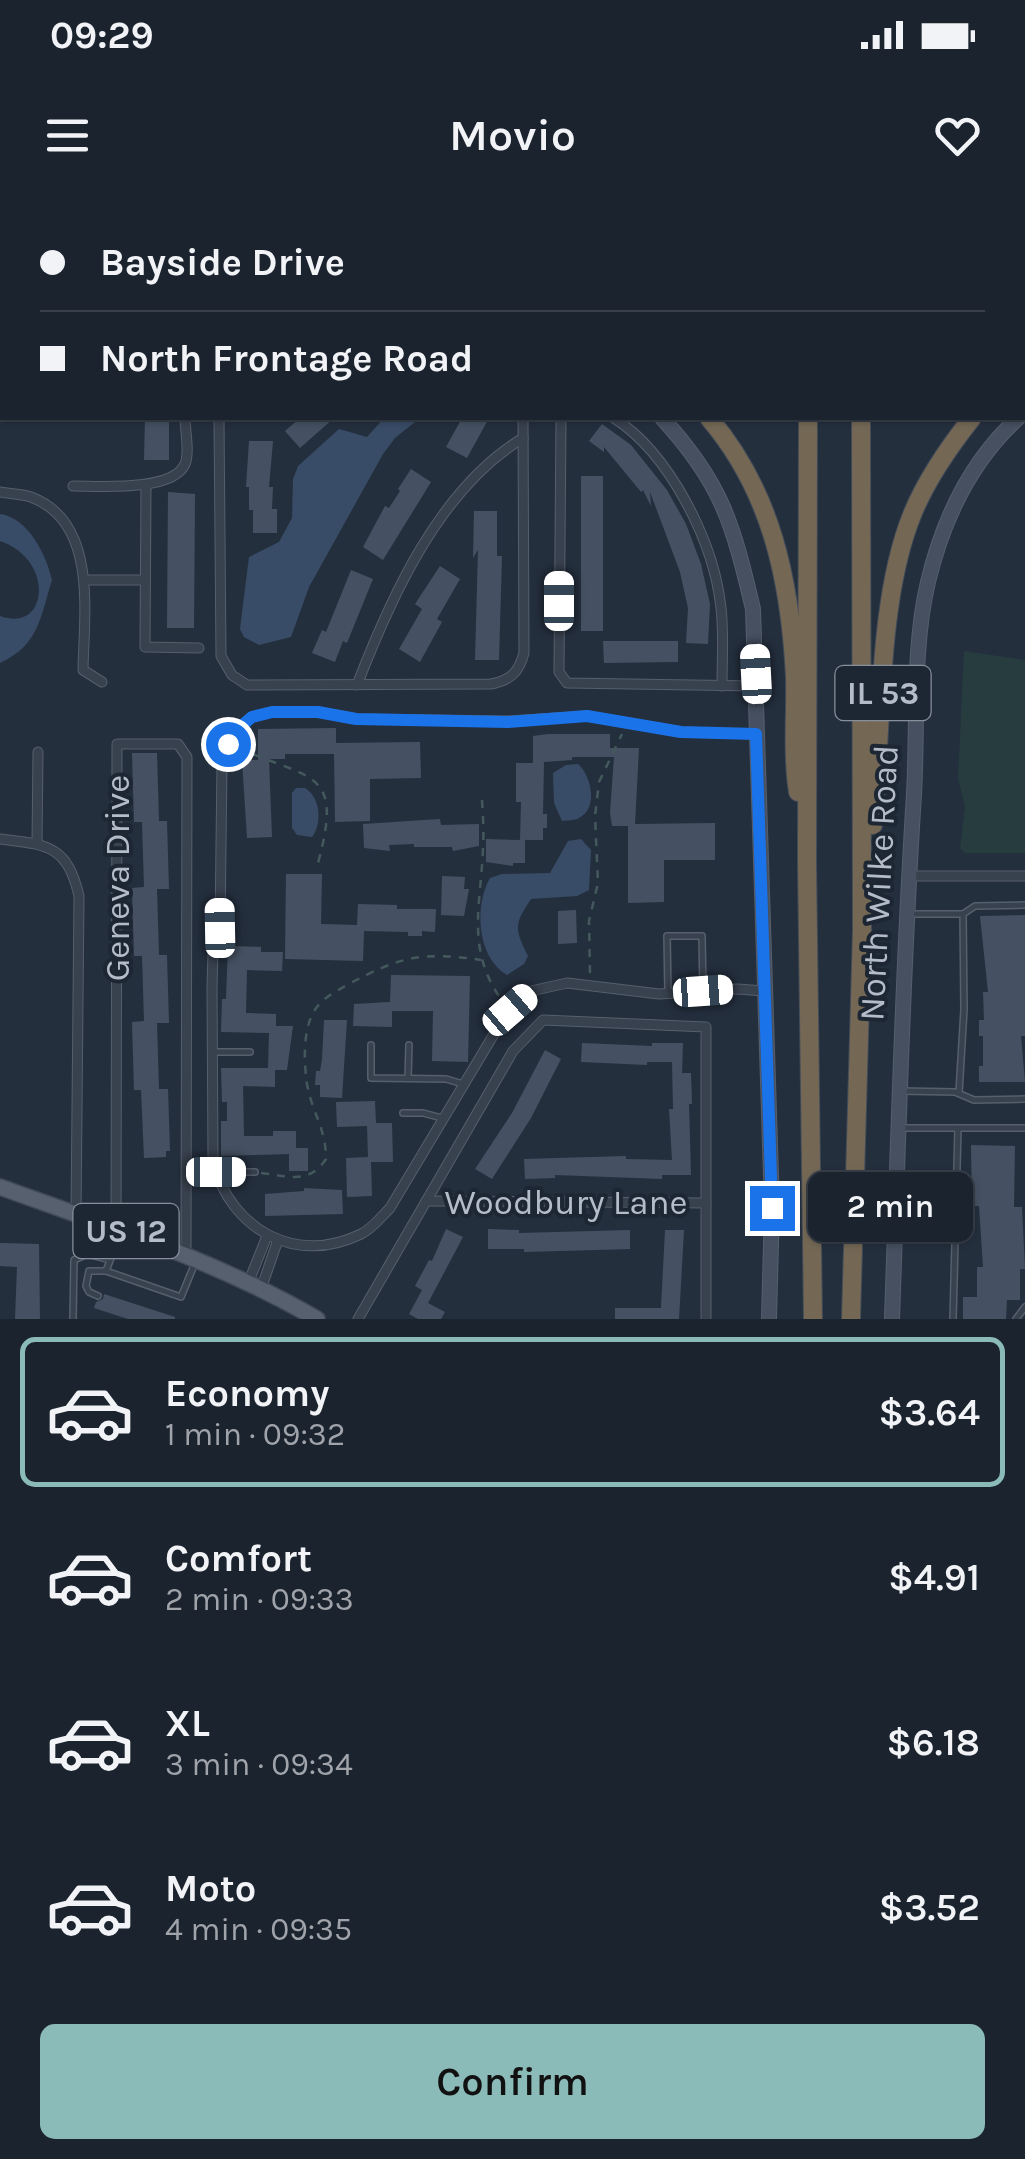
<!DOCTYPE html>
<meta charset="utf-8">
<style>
:root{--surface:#1b232e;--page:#282f3a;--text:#f1f3f6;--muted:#a0a4aa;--line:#39404a;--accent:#8bbbb9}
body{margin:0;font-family:Karla,sans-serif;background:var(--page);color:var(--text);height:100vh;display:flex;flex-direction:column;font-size:38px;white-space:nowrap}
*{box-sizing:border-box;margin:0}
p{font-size:32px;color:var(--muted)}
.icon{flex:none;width:55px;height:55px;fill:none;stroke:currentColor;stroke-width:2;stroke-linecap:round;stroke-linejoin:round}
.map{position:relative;height:1119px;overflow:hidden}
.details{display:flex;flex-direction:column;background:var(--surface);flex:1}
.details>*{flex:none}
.guide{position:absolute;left:0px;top:0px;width:1025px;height:220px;box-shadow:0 2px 8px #0004,0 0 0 2px var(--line);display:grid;align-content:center;height:220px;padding:0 40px;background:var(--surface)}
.end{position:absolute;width:45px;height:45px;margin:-22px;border:12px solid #1a73e8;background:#fff;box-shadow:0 0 0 5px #fff}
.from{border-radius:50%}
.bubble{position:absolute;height:70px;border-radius:15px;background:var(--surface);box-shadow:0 2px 8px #0004,0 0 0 2px var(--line);font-size:32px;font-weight:600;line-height:70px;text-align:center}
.car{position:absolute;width:30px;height:60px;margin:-30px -15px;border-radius:12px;box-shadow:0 0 8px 2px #0007;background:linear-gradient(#fff 24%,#345 0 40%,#fff 0 76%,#345 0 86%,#fff 0)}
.guide b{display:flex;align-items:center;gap:35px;height:95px;font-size:38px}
.guide b+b{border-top:2px solid var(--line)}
.guide i{width:25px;height:25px;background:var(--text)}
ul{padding:18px 0 0;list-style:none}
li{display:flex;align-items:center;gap:30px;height:150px;margin:0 20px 15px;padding:0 20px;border:5px solid transparent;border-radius:15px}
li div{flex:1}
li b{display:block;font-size:38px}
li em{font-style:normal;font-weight:600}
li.selected{border-color:var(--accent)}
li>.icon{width:90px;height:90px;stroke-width:1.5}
.cta{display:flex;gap:20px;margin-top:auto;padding:20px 40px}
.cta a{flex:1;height:115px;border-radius:15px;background:var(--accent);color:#111;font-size:40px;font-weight:600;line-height:115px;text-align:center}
.status{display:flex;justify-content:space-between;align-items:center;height:70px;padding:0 50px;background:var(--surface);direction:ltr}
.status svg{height:28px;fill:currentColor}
header{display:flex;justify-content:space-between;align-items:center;height:130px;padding:0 40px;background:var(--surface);font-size:45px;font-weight:600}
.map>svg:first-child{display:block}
</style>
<div class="status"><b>09:29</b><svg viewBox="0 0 49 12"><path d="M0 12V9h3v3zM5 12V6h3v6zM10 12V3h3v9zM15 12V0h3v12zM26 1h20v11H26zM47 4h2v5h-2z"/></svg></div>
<header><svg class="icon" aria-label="menu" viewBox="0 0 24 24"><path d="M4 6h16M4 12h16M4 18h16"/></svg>Movio<svg class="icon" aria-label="heart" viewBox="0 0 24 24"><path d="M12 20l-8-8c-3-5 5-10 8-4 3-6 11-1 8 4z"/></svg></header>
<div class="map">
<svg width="1025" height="1119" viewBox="0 0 1025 1119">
<rect width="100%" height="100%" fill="#242f3e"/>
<path fill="#263c3f" d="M964,451L1025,460V653H965L960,648L965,607L958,578Z"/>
<g fill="#394c67">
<path d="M384,218H420L395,238L383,254L309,387L291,437L259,445L244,437L240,429L249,357L279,342L292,318L293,279L298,266L339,229L367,237Z"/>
<path d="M0,314C28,318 46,354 52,380C40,418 39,445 0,463V416C49,434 55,359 0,341Z"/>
<path d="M578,564C591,575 599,608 579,618C574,621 568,620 562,621L554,603L553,573L566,565Z"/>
<path d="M296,588H305C321,598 322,624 312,637L297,635L292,628V593Z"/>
<path d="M581,639L591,650L589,690L577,696L531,699C514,725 514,728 528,756L524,764L507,775C477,758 474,706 490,678L502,674L550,673L568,641Z"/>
</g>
<g fill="#455162">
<path d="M145,218H169V260H144Z"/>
<path d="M300,218H334L300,248L285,231Z"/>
<path d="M462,218H489L467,258L446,247Z"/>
<path d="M602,224L631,245L667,290L686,324L701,364L710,404L708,444L686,443L688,408L680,372L650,292L651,306L643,290L641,292L604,247V252L589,241Z"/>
<path d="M249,241H273L269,287H273L272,309H277V333H253V310H249V287H246Z"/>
<path d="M411,269L431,282L383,360L363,347L385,306L389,308L400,291L398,289Z"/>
<rect x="581" y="276" width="22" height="155"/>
<path d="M168,292L195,294L194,428H167Z"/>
<path d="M474,311H497V356H502L499,460H475L478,350L473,358Z"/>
<path d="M440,366L460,379L437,419L442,422L420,462L399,449L422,409L415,404Z"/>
<path d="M351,370L373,379L347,443L343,441L335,462L312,453L322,430L326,432Z"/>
<path d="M603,441H678V462L604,463Z"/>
<path d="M336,528V543L420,542L421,578L370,579V621L335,622L334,554H285V559H269L272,637L247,638L242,560H258V529Z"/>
<path d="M548,534H610V548H639L635,624L715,623V660H664V702L628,703V626H612L610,613L614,557H572V560L544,562L543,614H547V628H543V640H525V663H513V666L486,662V639L520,640L521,602H516V563H533V536Z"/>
<path d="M132,553H157L159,621H167L169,689H157L159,755H167L169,823H157L159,889H168L170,951H166V957L144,958L141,890H134L132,822L144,821L142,756H134L132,688L144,687L142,622H134Z"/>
<path d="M440,619L441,625L479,624V646L453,651L452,647H414V644L389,645L390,651L364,648L363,624Z"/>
<path d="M286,674H322L321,724L357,725L358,704L397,705V709H436L435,732L422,731V736H408V732L364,731L363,761L285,759Z"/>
<path d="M442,676L465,677L464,689H469L464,716L441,715Z"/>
<path d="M576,710L577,743L558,744V711Z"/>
<path d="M1025,715V836H1021L1025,882H979V866H983V836H979V820H984L983,792H988L980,716Z"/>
<path d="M228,746L261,747V752H283L282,771L247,770L246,813L276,814V826H293L287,870H275V887L243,886L244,936H273V931H296V948H308V971H289V954L221,956V921H227V902H222L221,868H268L269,833L221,832L222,799H226Z"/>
<path d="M391,775L470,776L468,862L432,861L433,811H392V827L353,826L354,804L390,802Z"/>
<path d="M324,820H347L342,898L320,897V885H315L316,871H320L322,859Z"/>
<path d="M582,843L652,846V843H683L682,873H691L692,904H689L691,975H662V979L555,975V978L525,979L524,959L626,956V959L672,960L669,909H673L672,862H647V865L581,862Z"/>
<path d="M545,850L561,859L531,918L492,979L475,969L512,913Z"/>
<path d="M375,901L376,923H392L393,962H371L372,996L347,997L346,958L368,957L367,926L337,927L336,902Z"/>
<path d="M971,945L1015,946L1014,1007H1022L1025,1069H1020V1100H1007L1006,1119H963V1097H977V1067H983L979,1006H972Z"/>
<path d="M304,988L342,990L343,1014L265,1016V994L304,991Z"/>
<path d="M446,1029L463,1037L428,1103L445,1112L441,1119H418L409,1114L422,1090L415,1086L429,1060L432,1061Z"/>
<path d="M488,1029L519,1030V1033L630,1030V1049L524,1052V1049H488Z"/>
<path d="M665,1030H684L679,1119H615V1108H661Z"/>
<path d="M0,1043L39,1044L40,1119H15L17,1067L0,1066Z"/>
<path d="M104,1094L175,1117V1119H128L94,1108L96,1102L103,1099Z"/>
</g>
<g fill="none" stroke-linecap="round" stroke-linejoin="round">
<g stroke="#565f6c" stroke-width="8">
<g id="lane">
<path d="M0,1L181,2"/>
<path d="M0,99H2"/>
<path d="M910,714H963L975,706L1025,705"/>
<path d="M668,792L667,736H702L703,791"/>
<path d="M371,845V878L446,879L463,884"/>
<path d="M213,852H250"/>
<path d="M408,878L409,845"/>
<path d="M900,891L955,892L974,900L1025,899"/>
<path d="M959,893L964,809L963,714"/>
<path d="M403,913H423L442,918"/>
<path d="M902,928H1025"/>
<path d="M219,972H255"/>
<path d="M106,1071L121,1032"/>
<path d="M98,1096L89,1092L86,1086L89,1071H106L181,1097L195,1063"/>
<path d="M73,1119L74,1060L87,1054L110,1060"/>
<path d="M953,1119L958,928"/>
<path d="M1016,1119L1025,1107"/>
</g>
</g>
<g stroke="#565f6c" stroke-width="11">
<g id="street">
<path d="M401,0L402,2"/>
<path d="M225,2V0"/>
<path d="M0,158H2"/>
<path d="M219,218L221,456L232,475L247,485L491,484C511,480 519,472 524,453L523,218"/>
<path d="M561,218L559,472L567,483L756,486"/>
<path d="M614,218C670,254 714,342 721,408C724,434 722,460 722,486"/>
<path d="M73,286C98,286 173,292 185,264C190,253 185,230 185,218"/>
<path d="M146,286L145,447L199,448"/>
<path d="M0,292C10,294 22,294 31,297C98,322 84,413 83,470L102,482"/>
<path d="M85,380H145"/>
<path d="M357,485C391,397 439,289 523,238"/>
<path d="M756,534L681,532L587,516L508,521L357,519L318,512H272L251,517L232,534L222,562L220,728L213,753L212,786L213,963C232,1030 296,1066 361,1034C372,1029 382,1016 390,1008L506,814L531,791L567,783L659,794L738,789L765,791"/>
<path d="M0,639C48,645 67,645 79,696L76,1014"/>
<path d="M37,643L38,552"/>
<path d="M909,676H1025"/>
<path d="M426,1001L706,1003"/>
<path d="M116,1027L117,544H178L187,557L186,1056"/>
<path d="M249,1081L267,1036"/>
<path d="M261,1089L278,1040"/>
<path d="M358,1119L513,851L543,820L706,827V1119"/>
</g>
</g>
<g stroke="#565f6c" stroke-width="16">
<g id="secondary">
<path d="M461,0L462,2"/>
<path d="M662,218C722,283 733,324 753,409L772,1007L769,1119"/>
<path d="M892,1119C898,944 903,769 914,594C918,525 912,449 928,382C943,319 970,262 1018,218"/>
</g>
</g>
<g stroke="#414a57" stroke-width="18">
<path id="primary" d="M0,987C108,1026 217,1061 317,1119"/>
</g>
<g stroke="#434c59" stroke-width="20">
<g id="highway">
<path d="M495,0L496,2"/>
<path d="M794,0V2"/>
<path d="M848,0V2"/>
<path d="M1022,165L1025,162"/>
<path d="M709,218C772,292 790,381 795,476C796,514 792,554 798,592"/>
<path d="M808,218L807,663L813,1119"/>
<path d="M873,625C882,532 877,401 912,315C926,280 949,247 972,218"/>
<path d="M851,1119L862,730L861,218"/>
</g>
</g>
<g stroke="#44595c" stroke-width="2.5" stroke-dasharray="8 8" stroke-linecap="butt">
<path d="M239,548C311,581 344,568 318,663"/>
<path d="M482,600C483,616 484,632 483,648C481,706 465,750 503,802"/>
<path d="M590,773L589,721L598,683L595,616L599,582L622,534"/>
<path d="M261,973C288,976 309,985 326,959C326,928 312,913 307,884C304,863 303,834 312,815C319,800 333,793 347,785C399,757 421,751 481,760"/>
</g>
<use href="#lane" stroke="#38414e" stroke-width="5"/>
<use href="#street" stroke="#38414e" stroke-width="9"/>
<use href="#secondary" stroke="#465061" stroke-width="14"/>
<use href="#primary" stroke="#56606e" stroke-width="15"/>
<use href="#highway" stroke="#746855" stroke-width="18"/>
</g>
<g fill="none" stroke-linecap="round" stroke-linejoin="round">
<path stroke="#1a73e8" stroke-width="12" d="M228,544L232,534L252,517L272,512H318L356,519L508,522L587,516L681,532L756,534L772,1008"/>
</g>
<g text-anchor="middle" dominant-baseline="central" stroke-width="8" stroke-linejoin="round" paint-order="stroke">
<g fill="#1d2633" stroke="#878f9c" stroke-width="2.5">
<rect x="835.5" y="466" width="95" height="54" rx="8"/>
<rect x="73.5" y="1004" width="105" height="54" rx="8"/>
</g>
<g font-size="32" font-weight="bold" fill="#b4bcc9">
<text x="883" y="493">IL 53</text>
<text x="126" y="1031">US 12</text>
</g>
<g font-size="35" fill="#b4bcc9" stroke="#1d2633">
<text transform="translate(117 678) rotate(-90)">Geneva Drive</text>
<text transform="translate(879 683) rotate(-87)">North Wilke Road</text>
<text x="566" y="1002">Woodbury Lane</text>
</g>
</g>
</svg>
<i class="end from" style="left:228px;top:544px"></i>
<i class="end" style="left:772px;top:1008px"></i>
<div class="bubble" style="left:808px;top:972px;width:165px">2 min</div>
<i class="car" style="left:559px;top:401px;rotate:0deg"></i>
<i class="car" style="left:756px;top:474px;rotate:357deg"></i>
<i class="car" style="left:220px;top:728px;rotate:359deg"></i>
<i class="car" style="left:703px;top:791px;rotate:86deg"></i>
<i class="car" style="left:510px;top:810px;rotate:49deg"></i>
<i class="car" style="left:216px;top:972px;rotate:90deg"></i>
<div class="guide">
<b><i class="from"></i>Bayside Drive</b>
<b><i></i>North Frontage Road</b>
</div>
</div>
<section class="details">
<ul>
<li class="selected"><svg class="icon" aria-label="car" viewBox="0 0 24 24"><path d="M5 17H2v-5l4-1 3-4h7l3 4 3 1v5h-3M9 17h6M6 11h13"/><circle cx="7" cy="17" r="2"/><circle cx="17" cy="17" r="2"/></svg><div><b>Economy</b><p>1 min · 09:32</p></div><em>$3.64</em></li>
<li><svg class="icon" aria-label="car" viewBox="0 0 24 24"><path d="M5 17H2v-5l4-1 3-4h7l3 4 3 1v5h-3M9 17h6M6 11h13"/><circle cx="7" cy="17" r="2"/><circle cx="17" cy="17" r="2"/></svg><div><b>Comfort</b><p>2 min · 09:33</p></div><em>$4.91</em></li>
<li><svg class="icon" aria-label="car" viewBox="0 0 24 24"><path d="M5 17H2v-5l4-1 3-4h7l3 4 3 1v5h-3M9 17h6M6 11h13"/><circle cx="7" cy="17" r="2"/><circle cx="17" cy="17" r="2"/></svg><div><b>XL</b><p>3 min · 09:34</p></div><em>$6.18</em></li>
<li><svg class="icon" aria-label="car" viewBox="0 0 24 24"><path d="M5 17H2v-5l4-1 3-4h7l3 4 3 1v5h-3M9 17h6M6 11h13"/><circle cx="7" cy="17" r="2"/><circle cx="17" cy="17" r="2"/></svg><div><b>Moto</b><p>4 min · 09:35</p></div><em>$3.52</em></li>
</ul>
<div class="cta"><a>Confirm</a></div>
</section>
